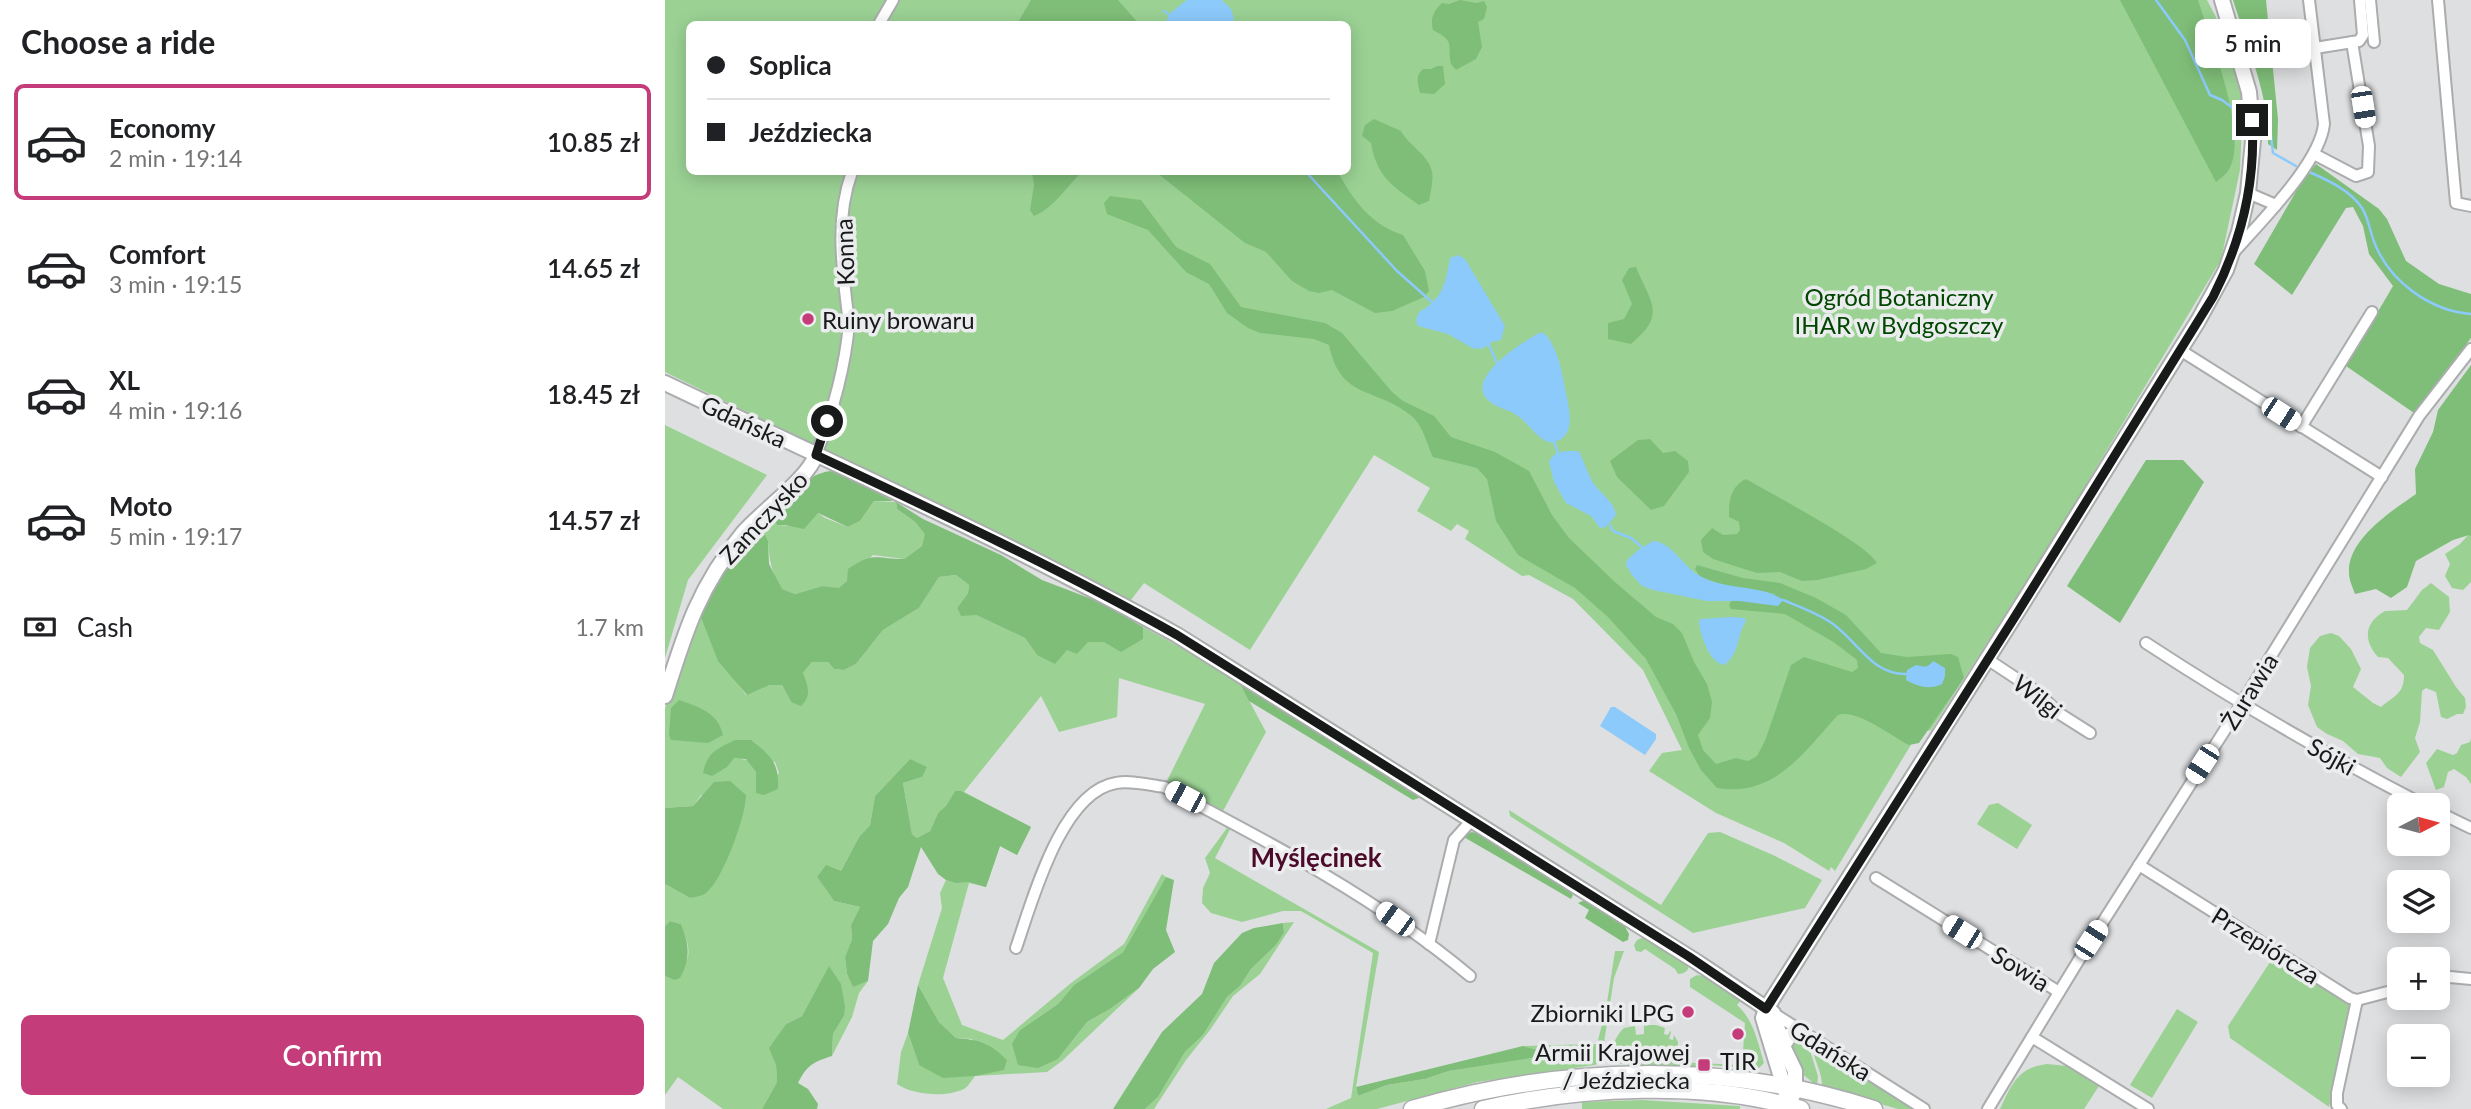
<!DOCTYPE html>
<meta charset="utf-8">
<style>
:root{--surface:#fff;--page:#f2f2f2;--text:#202124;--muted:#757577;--line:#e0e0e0;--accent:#c43c7a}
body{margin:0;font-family:Lato,sans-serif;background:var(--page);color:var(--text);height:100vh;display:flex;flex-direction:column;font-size:26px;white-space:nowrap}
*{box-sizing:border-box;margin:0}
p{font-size:23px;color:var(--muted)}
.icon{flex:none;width:38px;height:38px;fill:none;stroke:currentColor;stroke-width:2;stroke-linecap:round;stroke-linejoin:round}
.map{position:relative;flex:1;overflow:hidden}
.drawer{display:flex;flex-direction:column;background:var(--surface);width:665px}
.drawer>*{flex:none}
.guide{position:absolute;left:21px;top:21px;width:665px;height:154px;border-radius:10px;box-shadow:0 4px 18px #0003;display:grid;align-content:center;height:154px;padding:0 21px;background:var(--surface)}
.needle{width:46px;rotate:84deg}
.buttons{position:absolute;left:1722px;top:793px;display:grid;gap:14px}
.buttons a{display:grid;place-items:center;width:63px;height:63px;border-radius:10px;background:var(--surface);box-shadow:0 4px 18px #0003;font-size:35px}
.end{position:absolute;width:32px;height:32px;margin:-16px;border:9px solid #181919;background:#fff;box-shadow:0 0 0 4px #fff}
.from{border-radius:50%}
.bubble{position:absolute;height:49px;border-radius:10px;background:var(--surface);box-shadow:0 4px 18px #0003;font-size:23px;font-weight:600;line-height:49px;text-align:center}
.car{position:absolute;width:21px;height:42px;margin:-21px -10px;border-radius:9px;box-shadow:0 0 5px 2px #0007;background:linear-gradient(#fff 24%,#345 0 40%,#fff 0 76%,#345 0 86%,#fff 0)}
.guide b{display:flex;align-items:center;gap:24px;height:66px;font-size:26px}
.guide b+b{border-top:2px solid var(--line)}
.guide i{width:18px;height:18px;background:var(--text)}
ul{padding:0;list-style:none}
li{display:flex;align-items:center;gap:21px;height:116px;margin:0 14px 10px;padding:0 7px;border:4px solid transparent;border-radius:10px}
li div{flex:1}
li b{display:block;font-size:26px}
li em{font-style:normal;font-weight:600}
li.active{border-color:var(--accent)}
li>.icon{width:63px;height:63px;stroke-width:1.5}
h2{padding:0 21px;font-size:32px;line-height:84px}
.pay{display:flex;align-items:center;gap:18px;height:77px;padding:0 21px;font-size:26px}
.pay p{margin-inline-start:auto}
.primary-button{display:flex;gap:14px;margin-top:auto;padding:14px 21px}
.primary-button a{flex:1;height:80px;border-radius:10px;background:var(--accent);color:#fff;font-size:28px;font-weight:600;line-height:80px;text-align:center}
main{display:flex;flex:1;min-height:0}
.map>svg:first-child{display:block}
</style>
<main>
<section class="drawer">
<h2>Choose a ride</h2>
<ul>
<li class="active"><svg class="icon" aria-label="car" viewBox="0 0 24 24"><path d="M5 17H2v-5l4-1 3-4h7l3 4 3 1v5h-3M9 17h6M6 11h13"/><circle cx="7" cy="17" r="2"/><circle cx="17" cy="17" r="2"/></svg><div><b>Economy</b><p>2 min · 19:14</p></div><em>10.85 zł</em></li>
<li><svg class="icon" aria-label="car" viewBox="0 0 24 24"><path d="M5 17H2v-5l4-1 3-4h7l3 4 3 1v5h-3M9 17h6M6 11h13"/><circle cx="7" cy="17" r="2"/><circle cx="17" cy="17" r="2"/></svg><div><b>Comfort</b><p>3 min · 19:15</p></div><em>14.65 zł</em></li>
<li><svg class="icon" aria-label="car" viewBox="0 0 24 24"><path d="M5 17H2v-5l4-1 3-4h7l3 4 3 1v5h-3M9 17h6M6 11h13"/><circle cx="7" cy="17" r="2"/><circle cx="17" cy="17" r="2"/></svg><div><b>XL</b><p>4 min · 19:16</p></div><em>18.45 zł</em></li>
<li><svg class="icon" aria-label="car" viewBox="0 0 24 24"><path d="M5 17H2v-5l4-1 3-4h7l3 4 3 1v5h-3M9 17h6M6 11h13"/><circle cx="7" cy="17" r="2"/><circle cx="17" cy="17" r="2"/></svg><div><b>Moto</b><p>5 min · 19:17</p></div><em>14.57 zł</em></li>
</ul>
<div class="pay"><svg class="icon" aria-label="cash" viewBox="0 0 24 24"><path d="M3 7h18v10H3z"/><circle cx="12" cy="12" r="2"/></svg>Cash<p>1.7 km</p></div>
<div class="primary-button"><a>Confirm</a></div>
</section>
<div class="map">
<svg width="1806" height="1109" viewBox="0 0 1806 1109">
<rect width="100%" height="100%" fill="#dedfe1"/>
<g fill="#9bd294" fill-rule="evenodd">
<path d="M0,0H1542L1557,29L1578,101L1575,170L1556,260L1386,543L1266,730L1253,733L1170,871L1166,867L1164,871L1119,843L1051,813L984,771L997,753L1017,750L978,670L908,599L864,575L857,576L800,539L804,531L792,524L786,531L752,511L765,488L709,455L585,650L479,583L466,600L0,372ZM24,24H682V172H24Z"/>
<path d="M0,425L102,475L23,580L0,658Z"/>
<path d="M209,501L231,502L232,509L250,522L261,534L257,546L239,559L208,555L174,589L157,586L130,594L116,589C107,573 104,560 103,541L84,539L57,575L34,612L70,680L81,695L105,685H117L126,702L138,673L147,662H163L169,669L179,670L191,664L218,630L254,608L274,577L291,575L304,585L303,593L292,608L296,615H311L360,638L372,655L402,650L423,642L478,639V627L572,678L601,732L558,811L571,818L550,858L714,952L691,1087L693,1096L722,1085L760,1079L784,1071L872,1056L871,1050L858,1046L932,1044L941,1009L950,951H959L949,978L936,1062L930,1065L813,1082L712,1109H661L686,1098L708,953L636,911H618L577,922L546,913L537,903L538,888L545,873L540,858L562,828L499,787L540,704L454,678L452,717L394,732L376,696L299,792L366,827L352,855L335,846L321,887L304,883L278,978L297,1025L338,1040L406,983L459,944L497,874L501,877L458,952L409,985L393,1004L355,1030L393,1059L422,1022L445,1009L474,988L397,1061L382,1072L310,1076C307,1080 303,1087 299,1089C280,1098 248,1095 232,1084L236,1052L243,1033L254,1065L308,1039L291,1038L274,1022L253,985L277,908L275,893L281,880L290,883V791L281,807L273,813L265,831L252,838L247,834L238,783L257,777L245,759L210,796L205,825L194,837L176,871L152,877L169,901L195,907L186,925L187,939L180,957L182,974L188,986L203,981L194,993L187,1017L167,1056L168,1034L179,1016L164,967L137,1016L121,1024L105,1048L111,1065L112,1082L97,1109H58L13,1077L0,1095V976L9,980C28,957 26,951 16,924L5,921L0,926V884L25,898L37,794L28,806L0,808V709L23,633L57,567L100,518H107L112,525L127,526L153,513L160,518L183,527L195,521ZM69,758L110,762L114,773L91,793V771L82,760Z"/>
<path d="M1804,534L1806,537V582L1798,590L1787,588L1780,576L1785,564L1780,554L1795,544Z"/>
<path d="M1766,583L1784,597L1785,612L1774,630L1761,628L1754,637L1755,643L1768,650L1791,687L1800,698L1801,707L1798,714H1792L1782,719L1776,717L1771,692L1761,688L1757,691L1755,722L1750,738L1755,752L1736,777L1722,768L1715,758L1693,754L1678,741L1662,734L1652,727L1643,705L1646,686L1642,667L1645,648L1655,636L1666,633L1674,636L1686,649L1696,669L1688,687L1708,703L1716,707C1729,696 1739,694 1739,675L1723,658L1713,657C1698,640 1699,623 1720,611L1742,610L1757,590Z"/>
<path d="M1806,738V784L1801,777L1789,769L1783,772L1779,787L1771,790L1761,763L1772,749L1788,755L1792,753L1796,745L1805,742Z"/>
<path d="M1333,803L1367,825L1352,849L1312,824L1324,805Z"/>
<path d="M844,810L996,905L1043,833L1055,832L1108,855L1157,880L1140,908L1028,933L845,816Z"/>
<path d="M629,922L595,974L568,996L545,1030L521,1060L489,1109H480L493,1097L520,1052L538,1035L562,997L575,986L586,969L611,945L619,933L618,923Z"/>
<path d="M979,937L1023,965C1025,971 1018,974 1013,974L1010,969L980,949L976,952L971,951L969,945L972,940Z"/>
<path d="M1609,956L1686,1004L1664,1107L1565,1038L1563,1026Z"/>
<path d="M1032,975L1042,977L1076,1000L1072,1005C1089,1020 1093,1043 1099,1063L1093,1069L1033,1064L1032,1067C1016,1066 959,1067 949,1062C944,1049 950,1037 959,1028L970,1026L971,1035L979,1034V1025H991L1000,1028L999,1034L1003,1035L1005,1031L1006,1032L1004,1039L1008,1040L1009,1035L1013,1042V1062L1077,1065L1080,1023L1025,987V979Z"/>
<path d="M1512,1009L1533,1022L1487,1098L1465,1085Z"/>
<path d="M1136,1039L1142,1041L1153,1076L1152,1086L1135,1072L1125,1047L1130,1041Z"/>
<path d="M1147,1043L1250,1109H1233L1157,1087C1158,1072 1147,1058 1147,1043Z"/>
<path d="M1382,1064L1402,1066L1434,1086L1419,1109H1335C1347,1084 1352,1068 1382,1064Z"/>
<path d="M977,1100L1075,1106V1109H917V1102Z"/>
</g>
<g fill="#7fbe78">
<path d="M366,0H453L474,24H352Z"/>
<path d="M795,0L811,3L819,1L822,7L819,19L813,22L817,47L811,59L791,70L786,64C782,44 791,42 768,30C765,18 768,12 777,3L784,4Z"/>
<path d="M1455,0H1533C1544,36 1586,139 1563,171C1560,175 1555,179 1551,182Z"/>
<path d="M1568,0H1601L1613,119L1612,150L1603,144C1606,102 1581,41 1568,0Z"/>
<path d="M772,66H778L780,84L769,94L755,93C753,83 750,76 758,69H766Z"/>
<path d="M709,119L736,131C743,145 764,155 767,172C769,180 765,193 764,201L754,205C728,186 712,178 706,143L697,136L700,125Z"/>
<path d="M1651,164L1714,209L1722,219L1741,261L1774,284L1806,294V338L1749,413L1681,366L1728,286L1704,254L1698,226L1688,207L1681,208L1627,295L1589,264L1637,181Z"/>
<path d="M367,172H417C401,187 390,207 369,216L365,210L369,185Z"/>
<path d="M491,172H673C688,200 706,225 738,235L760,271L764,291L759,297L727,311L710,313L667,290L654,293L644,291L627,281L601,252L580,243Z"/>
<path d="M445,196L476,200L511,247L545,264L576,307L660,323L677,333L727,392L738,401L769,416L786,437L830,452L864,471L887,515L904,538L951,583L991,617L1008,624L1017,633L1029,662L1042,684L1047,702L1045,718L1033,735L1038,750L1051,764L1071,758L1083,761L1092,756L1100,741L1126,665L1139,657L1187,672L1193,668L1192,660L1170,643L1120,614L1066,609L1064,605L1066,601L1111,594L1068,588L1035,577L1030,569L1032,565L1078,578L1115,583L1151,598L1181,615L1216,653L1242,657L1286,654L1293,657L1299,678L1254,743L1244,745C1226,736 1191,708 1173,715C1138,753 1110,797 1052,788L1036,770L1024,748L1011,714L981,659L943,617L910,588L853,555L831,521L822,479L812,468L768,457C761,442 758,424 744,414C709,387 675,399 664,345L649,339L595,333L583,328L562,313L544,284L521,272L483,230L442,214L439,203Z"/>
<path d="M971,267C986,304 1002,314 966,344L943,339V323L959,319L967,304L957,280L964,268Z"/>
<path d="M1806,365V537L1804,535L1788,540L1751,561L1742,587L1726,598L1711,589L1690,594C1688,588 1684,580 1684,573C1682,539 1727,511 1751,494L1750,469L1768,432L1773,410Z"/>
<path d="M985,439L998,453L1010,451L1023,461L1024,472L999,506L986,510L952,477L945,461L973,440Z"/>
<path d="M1481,460H1518L1539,482L1455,623L1402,586Z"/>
<path d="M165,471L181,476L228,501H209L195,521L183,527L153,513L139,529L120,525H112L107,518C123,498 139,475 165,471Z"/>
<path d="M1081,479C1106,494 1200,542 1212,563L1201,569L1152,580L1137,581L1115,572L1092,573L1076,568L1048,559L1038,552L1036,540L1047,528L1058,535L1072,534L1075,530L1074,522L1064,517C1064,501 1065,487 1081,479Z"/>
<path d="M231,502L258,519L336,555L377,580L437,603L478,627V639L456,652L439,642H423L412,654L402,650L390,664L372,655L360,638L311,615L296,616L292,608L303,593L304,585L291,575L274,577L254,608L218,630L191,664L179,670L169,669L163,662H147L138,673C143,686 147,696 136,706L126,702L117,685H105L82,695L53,661L34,612L57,575L84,539L100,535L103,541L104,564L117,589L130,594L157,586L174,588L182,581L183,569C209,551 211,559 239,559L257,546L260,534L250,522L232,509Z"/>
<path d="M572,678L752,793L754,798L748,800L584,701Z"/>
<path d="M14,700C33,707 53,712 58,735L43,743L6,740L4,735L6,708Z"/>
<path d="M70,740H86C106,756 114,762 113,789L99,795L91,793V772L81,759L69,758L62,767L47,776L38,773C42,752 52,749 70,740Z"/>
<path d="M245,759L262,767L257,777L238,783L247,834L252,838L265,831L273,813L281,806L290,791H296L366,827L352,855L335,846L321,887L304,882L290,883L281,880L273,874L256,847L243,887L234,898L223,924L208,941L203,981L188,987L182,974L180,957L187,939L186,925L195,907L169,901L152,877L161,865L176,871L194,837L205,825L210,796Z"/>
<path d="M65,781L81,795C81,816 58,880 41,893C37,896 30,897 25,898L0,884V808L28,806L49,782Z"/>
<path d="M807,832L815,834L903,889L908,895L906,899L797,836Z"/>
<path d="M501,877L509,880L501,930L510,952L488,969L474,988L445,1009L422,1022L393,1059L373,1068L353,1065L347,1044L355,1030L393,1004L409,985L458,952Z"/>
<path d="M920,900L958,923L964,934L963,940L958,942L920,918L924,910L913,903Z"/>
<path d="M5,921L16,924C24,944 26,958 15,978L9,980L0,976V926Z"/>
<path d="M618,923L619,933L611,945L586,969L575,986L562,997L538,1035L520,1052L493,1097L480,1109H448L497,1032L537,994L549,963L577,933L589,928Z"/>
<path d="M164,966L176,984L180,1007L179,1016L168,1034L167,1056C148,1062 142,1065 133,1083L143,1089L153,1104L152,1109H97L112,1082L111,1065L104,1048L121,1024L137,1016Z"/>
<path d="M253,985L274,1022L291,1038C315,1040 325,1043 342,1060L339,1070L310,1076L278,1078L254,1065L243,1033Z"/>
<path d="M858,1046L872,1050V1057L784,1071L760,1079L722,1085L693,1096L691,1087Z"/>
</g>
<g fill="#8ccafb">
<path d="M522,0H557L566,9L569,19L565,24H501C502,13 513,7 522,0Z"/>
<path d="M793,255L800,259L840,326L836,340L827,342L819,348L809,349L783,334L753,326L751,320L754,312C777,300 781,283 785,258Z"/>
<path d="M874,333H879C893,347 897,373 901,393C904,408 911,434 892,441C887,443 886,443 881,441C870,436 863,423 853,416C845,410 832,408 824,401C798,379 857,342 874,333Z"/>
<path d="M912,451L915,453C919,462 922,472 927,481C935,494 948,499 951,515L941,527L935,528L926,516L901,503L889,482L884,462C889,450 901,451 912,451Z"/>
<path d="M988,541C1006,541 1018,567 1035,576C1058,590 1100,585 1118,600L1113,606L1074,601H1042L988,590L977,586L967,575L961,565L962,560L972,551Z"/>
<path d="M1067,617L1079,618L1081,621C1071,636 1075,654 1059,665C1044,662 1036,637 1034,622L1035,619Z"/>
<path d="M1268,661L1280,668V676L1277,684C1265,690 1253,687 1241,680L1242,670L1251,665C1259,667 1263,668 1268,661Z"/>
<path d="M946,707H950L991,734V739L980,755L935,726Z"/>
</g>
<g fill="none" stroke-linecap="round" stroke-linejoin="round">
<g stroke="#8ccafb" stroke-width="2.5">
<path d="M1491,0L1520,40L1545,95L1557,100L1572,111"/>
<path d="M499,11L505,15"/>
<path d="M1604,119L1608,153L1631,166"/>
<path d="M641,172L732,271L768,303"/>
<path d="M1644,172C1663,180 1686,191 1697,208C1704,219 1705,233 1710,244C1725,282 1766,311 1806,314"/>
<path d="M824,345L832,363"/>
<path d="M889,442L893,453"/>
<path d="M945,525L948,531L966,538L978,548"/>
<path d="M1118,600C1135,607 1153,613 1168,624C1193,642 1207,675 1242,674"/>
</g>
<g stroke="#aaacad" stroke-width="14">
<g id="street">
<path d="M1705,0L1709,42"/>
<path d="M1773,0L1791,203L1806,206"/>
<path d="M214,24L228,0"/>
<path d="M1650,48L1694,41L1698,35L1695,0"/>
<path d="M1649,154L1691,176L1703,172L1704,146L1687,42"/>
<path d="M1583,193L1611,205"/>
<path d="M1570,251C1596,221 1655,163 1659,124L1644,0"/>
<path d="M1515,350L1717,477"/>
<path d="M1636,427L1707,312"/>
<path d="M151,455C167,414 180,368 184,324C178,272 169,221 187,172"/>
<path d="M1481,643C1571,702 1664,756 1759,805"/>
<path d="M1322,659L1372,692L1395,714L1425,733"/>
<path d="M1773,812L1806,828"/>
<path d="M1474,865L1685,998L1692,1000L1734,989"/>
<path d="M1211,878L1394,992"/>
<path d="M764,944L789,840L806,821"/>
<path d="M351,948C367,902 396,792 451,783C465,780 484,785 499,787C606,843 712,898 805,976"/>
<path d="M1773,979L1785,977L1806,979"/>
<path d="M1108,1013L1259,1109"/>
<path d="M1367,1037L1483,1109"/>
<path d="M1323,1109L1415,958L1577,703L1754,416L1806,349"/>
<path d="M1676,1109L1672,1105V1093L1692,1000"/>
</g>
</g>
<g stroke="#aaacad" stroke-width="18">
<g id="secondary">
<path d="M0,383C172,465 346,543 512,635L1032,962L1108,1013L1118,1046L1130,1071V1090L1124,1105"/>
<path d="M0,696C20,632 34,586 78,533C97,511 142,480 151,455"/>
<path d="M1118,1046L1125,1035L1137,1032"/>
<path d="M1122,1097L1098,1018L1101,1009L1364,593L1533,321L1561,270L1574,232L1583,193L1588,140L1584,92L1557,0"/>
</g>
</g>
<g stroke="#aaacad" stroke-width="19">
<g id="primary">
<path d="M747,1109C896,1065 1060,1060 1209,1109"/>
<path d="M818,1109C917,1087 1038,1080 1136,1109"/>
</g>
</g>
<use href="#street" stroke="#fff" stroke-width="10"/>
<use href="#secondary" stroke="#fff" stroke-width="14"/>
<use href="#primary" stroke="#fff" stroke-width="16"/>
</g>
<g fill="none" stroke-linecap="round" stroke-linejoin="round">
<path stroke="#181919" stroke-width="9" d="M162,421L151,455C273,512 395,569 512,635L1023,956L1101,1009L1351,615L1548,297C1576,242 1591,182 1587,120"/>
</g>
<g fill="#c43c7a" stroke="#ebecee" stroke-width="2.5">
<circle cx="143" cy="319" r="7"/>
<circle cx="1023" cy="1012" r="7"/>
<circle cx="1073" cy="1034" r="7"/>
<rect x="1032" y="1058" width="14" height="14" rx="3.5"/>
</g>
<g text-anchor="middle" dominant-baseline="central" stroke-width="7" stroke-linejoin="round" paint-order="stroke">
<g font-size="24" fill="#181919" stroke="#ebecee">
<text transform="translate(179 252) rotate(-92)">Konna</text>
<text transform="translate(79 421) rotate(25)">Gdańska</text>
<text transform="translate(98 517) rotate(-47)">Zamczysko</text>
<text transform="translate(1584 691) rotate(-58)">Żurawia</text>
<text transform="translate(1373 696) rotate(38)">Wilgi</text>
<text transform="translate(1667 756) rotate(29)">Sójki</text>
<text transform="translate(1601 945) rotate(32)">Przepiórcza</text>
<text transform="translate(1356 968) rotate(32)">Sowia</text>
<text transform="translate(1166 1050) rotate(32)">Gdańska</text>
</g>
<g font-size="24" fill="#014700" stroke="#ebecee">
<text x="1234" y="296">Ogród Botaniczny<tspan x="1234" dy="28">IHAR w Bydgoszczy</tspan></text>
</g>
<g font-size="24" fill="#181919" stroke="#ebecee" text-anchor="end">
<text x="157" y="319" text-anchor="start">Ruiny browaru</text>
<text x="1009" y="1012">Zbiorniki LPG</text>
<text x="1025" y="1051">Armii Krajowej<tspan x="1025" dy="28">/ Jeździecka</tspan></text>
<text x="1073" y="1060" text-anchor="middle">TIR</text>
</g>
<g font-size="26" font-weight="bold" fill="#4c0b2b" stroke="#ebecee">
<text x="651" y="857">Myślęcinek</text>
</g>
</g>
</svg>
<div class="buttons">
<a><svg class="needle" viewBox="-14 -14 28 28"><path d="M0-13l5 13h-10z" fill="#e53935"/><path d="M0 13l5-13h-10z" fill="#757577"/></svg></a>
<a><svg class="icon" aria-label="layers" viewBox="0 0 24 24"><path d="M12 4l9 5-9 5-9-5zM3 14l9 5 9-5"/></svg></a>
<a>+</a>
<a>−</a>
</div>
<i class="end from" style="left:162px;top:421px"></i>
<i class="end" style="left:1587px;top:120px"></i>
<div class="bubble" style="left:1530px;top:19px;width:116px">5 min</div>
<i class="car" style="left:1698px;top:107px;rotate:171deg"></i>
<i class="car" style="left:1616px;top:414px;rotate:123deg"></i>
<i class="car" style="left:1537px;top:764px;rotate:213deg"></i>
<i class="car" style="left:520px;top:797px;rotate:298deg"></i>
<i class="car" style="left:730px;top:919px;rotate:306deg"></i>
<i class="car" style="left:1297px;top:932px;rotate:302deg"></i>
<i class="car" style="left:1426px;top:940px;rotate:33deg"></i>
<div class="guide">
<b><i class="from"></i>Soplica</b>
<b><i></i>Jeździecka</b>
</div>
</div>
</main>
